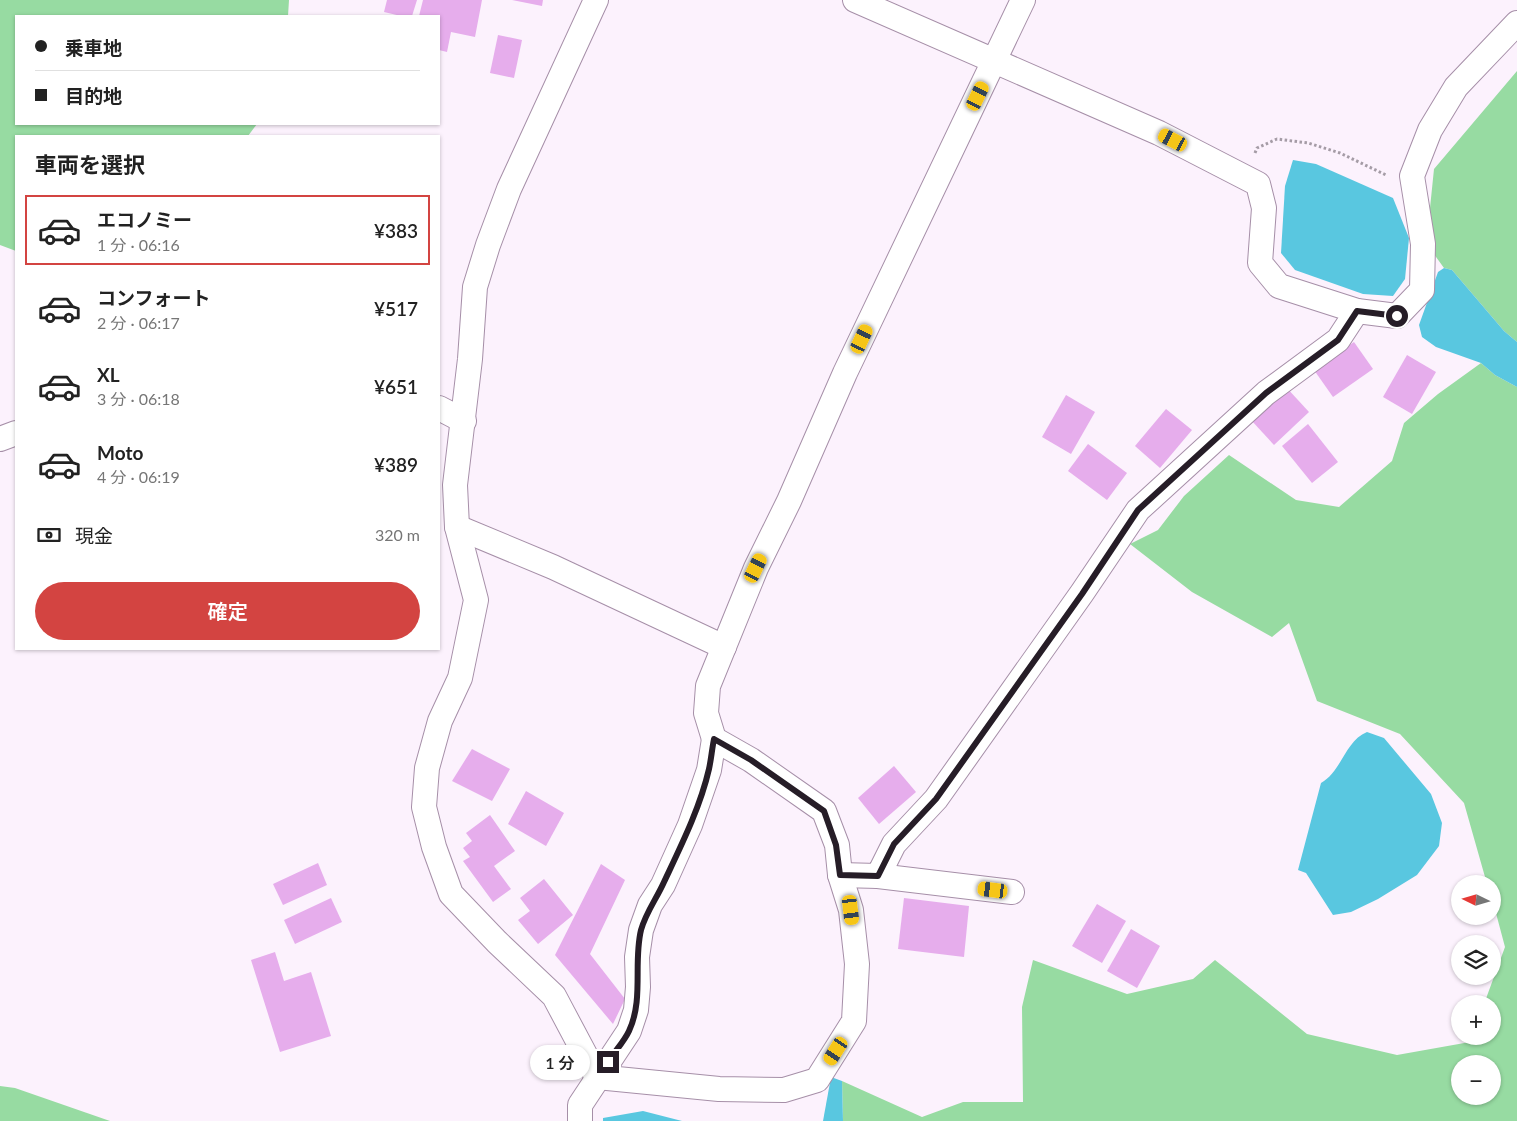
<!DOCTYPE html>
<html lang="ja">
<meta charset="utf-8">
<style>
:root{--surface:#fff;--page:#f2f2f2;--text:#222;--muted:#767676;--line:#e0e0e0;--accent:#d34441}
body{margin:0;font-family:Lato,"Noto Sans JP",sans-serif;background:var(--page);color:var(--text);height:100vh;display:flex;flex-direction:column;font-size:19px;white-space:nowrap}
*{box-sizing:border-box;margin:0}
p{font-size:16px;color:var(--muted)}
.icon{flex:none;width:28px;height:28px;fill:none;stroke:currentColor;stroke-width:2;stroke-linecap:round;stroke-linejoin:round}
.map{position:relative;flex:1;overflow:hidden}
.drawer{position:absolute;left:15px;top:135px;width:425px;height:515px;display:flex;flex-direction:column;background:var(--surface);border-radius:0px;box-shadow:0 1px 4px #0004}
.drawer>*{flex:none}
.hud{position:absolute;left:15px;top:15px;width:425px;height:110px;border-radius:0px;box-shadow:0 1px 4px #0004;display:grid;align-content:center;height:110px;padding:0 20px;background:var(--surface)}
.needle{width:32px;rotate:275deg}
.tools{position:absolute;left:1451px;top:875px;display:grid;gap:10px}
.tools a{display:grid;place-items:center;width:50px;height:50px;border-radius:50%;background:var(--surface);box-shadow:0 1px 4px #0004;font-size:25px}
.end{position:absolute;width:22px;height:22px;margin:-11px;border:6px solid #261d27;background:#fff;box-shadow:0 0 0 2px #fff}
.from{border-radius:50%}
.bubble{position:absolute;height:35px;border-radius:18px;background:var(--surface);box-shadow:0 1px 4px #0004;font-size:16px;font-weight:600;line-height:35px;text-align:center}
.car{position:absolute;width:15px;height:30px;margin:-15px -8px;border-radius:6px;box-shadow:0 0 4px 1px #0007;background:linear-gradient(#f5c518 24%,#345 0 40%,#f5c518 0 76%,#345 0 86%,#f5c518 0)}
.hud b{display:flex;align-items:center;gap:18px;height:48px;font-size:19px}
.hud b+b{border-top:1px solid var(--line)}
.hud i{width:12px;height:12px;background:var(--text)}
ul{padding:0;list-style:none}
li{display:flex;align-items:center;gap:15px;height:70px;margin:0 10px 8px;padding:0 10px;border:2px solid transparent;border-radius:0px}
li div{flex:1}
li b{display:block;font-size:19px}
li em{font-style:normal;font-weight:600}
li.on{border-color:var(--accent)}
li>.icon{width:45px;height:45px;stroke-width:1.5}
h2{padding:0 20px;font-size:22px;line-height:60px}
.pay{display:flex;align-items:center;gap:12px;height:55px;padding:0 20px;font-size:19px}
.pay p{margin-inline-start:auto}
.button{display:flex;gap:10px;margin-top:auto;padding:10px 20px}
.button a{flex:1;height:58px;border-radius:30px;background:var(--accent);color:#fff;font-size:20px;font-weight:600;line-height:58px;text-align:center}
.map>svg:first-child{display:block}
</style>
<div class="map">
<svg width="1517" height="1121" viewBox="0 0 1517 1121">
<rect width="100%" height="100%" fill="#fcf2fd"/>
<g fill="#97dba2" fill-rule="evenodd">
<path d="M0,0H289L288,16H16V124H257L248,136H16V251L0,245Z"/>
<path d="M1517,71V342L1504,331L1452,270L1444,268L1431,250L1430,208L1434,169Z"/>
<path d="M1481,363L1495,375L1517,387V1121H843L842,1081L922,1117L963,1102H1023L1022,1007L1033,960L1127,994L1193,979L1215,960L1307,1034L1397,1055L1470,1042L1472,1036H1492V1004H1484L1505,947L1493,902L1492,884H1487L1464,803L1400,734L1317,701L1289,623L1272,637L1192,592L1130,544L1158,530L1184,496L1229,455L1296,500L1339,507L1392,461L1404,423L1438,394ZM1460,1064H1492V1096H1460Z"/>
<path d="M0,1086L15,1088L110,1121H0Z"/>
</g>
<g fill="#59c7e0">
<path d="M1293,160L1316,164L1393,198L1409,238L1405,279L1393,296L1363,294L1295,270L1281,253L1285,186Z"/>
<path d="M1444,268L1452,270L1504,331L1517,342V387L1495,375L1481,363L1436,347L1422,337L1419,325L1438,272Z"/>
<path d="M1367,732L1384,738L1431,794L1442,823L1439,846L1417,875L1378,899L1351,912L1333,915L1306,873L1298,870L1321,783C1342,771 1345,741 1367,732Z"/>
<path d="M831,1077L842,1081L843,1121H823Z"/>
<path d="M643,1111L682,1121H603V1118Z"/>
</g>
<g fill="#e6adec">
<path d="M387,0H417L412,16H401L384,12Z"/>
<path d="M423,0H482L475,37L451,32L447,52L439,50V16H419Z"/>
<path d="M512,0H543L542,6Z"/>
<path d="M498,35L522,40L514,78L490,73Z"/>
<path d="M1354,342L1373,369L1333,397L1314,370Z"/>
<path d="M1407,355L1436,372L1412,414L1383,397Z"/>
<path d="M1286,387L1309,412L1274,445L1251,420Z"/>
<path d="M1066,395L1095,412L1071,454L1042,437Z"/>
<path d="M1166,409L1192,430L1160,468L1135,446Z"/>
<path d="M1308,424L1338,462L1312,483L1282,446Z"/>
<path d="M1088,444L1127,473L1107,500L1068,471Z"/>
<path d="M472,749L510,769L492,801L452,781Z"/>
<path d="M894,766L916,792L879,824L858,798Z"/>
<path d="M526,791L564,813L546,846L508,824Z"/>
<path d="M490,815L515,851L494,866L511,889L493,902L463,861L470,857L463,848L472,841L466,833Z"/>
<path d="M318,863L327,885L283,905L273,884Z"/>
<path d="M601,864L625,880L590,954L625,999L613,1024L555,955Z"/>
<path d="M544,879L573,915L538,944L518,920L530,911L520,898Z"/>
<path d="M331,898L342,922L295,944L284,920Z"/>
<path d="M904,898L969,906L964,957L898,949Z"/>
<path d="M1097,904L1126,921L1102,963L1072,946Z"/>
<path d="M1131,929L1160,946L1137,988L1107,971Z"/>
<path d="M275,952L284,981L311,972L331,1036L280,1052L251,960Z"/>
</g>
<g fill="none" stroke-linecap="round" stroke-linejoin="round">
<g stroke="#a68fa8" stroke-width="26">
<g id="street">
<path d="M596,0L509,189L488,245L475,287L470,359L455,485L457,527L476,600L460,678L440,721L427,768L424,807L434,847L451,894L497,942L554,996L597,1077L719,1089L784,1090L817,1080L854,1021L857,964L851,910L840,875L837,845L824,811L751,760L714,739L706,713L708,686L756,568L789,501L845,373L1023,0"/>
<path d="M855,0L1159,133L1258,184L1264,208L1260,263L1279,286L1357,311L1397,316L1422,290L1423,244L1412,176L1430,130L1456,87L1517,23"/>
<path d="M439,408L464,421"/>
<path d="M0,439L16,433"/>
<path d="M457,527L553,567L724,647"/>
<path d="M840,875L878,876L894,844L936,799L1082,593L1138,510L1266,393L1338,340L1357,311"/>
<path d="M878,876L1012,892"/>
<path d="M580,1121V1105L629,1031L636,1010L638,987L637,957L641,930L650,905L663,885L690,825L709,770L714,739"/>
</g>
</g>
<path stroke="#a59ca6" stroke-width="3" stroke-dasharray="2.5 2.5" stroke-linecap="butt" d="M1255,153L1257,148L1277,139L1308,143L1340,153L1386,175"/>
<use href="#street" stroke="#fff" stroke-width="24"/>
</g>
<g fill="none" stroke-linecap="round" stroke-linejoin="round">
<path stroke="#261d27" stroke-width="6" d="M608,1062C614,1052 624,1042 629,1031C644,999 633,963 641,930C646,912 657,898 664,882C681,846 700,808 709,769C711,760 712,749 714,739L751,760L824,811L836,845L840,875L878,876L894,844L936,799L1082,594L1138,510L1266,393L1338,340L1357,311L1397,316"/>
</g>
</svg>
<div class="tools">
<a><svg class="needle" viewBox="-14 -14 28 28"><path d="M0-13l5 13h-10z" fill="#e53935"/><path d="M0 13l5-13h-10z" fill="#767676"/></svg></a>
<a><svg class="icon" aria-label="layers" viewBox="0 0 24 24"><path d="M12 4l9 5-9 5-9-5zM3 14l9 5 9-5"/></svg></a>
<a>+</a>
<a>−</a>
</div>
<i class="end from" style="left:1397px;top:316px"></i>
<i class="end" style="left:608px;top:1062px"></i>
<div class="bubble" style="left:530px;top:1045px;width:60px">1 分</div>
<i class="car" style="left:978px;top:96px;rotate:26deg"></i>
<i class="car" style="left:1173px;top:140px;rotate:297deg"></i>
<i class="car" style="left:862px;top:339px;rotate:25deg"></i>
<i class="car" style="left:756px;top:568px;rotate:26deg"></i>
<i class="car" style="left:993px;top:890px;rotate:277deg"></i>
<i class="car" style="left:851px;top:910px;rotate:173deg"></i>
<i class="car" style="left:836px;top:1051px;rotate:213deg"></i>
<div class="hud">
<b><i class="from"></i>乗車地</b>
<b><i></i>目的地</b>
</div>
<section class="drawer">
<h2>車両を選択</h2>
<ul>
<li class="on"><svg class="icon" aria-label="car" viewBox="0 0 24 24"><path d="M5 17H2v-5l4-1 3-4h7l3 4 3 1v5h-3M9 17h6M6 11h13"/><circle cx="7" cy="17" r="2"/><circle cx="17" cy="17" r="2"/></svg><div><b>エコノミー</b><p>1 分 · 06:16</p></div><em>¥383</em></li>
<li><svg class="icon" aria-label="car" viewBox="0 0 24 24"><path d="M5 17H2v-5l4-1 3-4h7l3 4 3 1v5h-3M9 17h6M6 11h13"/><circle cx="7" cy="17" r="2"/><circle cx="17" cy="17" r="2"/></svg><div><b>コンフォート</b><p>2 分 · 06:17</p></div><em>¥517</em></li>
<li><svg class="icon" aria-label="car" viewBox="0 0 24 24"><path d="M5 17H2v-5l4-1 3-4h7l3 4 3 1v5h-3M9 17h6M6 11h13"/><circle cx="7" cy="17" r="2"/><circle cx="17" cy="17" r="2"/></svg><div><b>XL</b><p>3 分 · 06:18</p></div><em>¥651</em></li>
<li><svg class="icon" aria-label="car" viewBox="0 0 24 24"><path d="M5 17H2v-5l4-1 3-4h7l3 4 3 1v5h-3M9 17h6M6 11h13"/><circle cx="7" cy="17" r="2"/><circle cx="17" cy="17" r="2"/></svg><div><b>Moto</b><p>4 分 · 06:19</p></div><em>¥389</em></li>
</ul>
<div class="pay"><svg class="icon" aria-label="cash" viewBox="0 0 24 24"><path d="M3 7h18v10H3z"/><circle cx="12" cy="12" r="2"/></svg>現金<p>320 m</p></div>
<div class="button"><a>確定</a></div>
</section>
</div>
